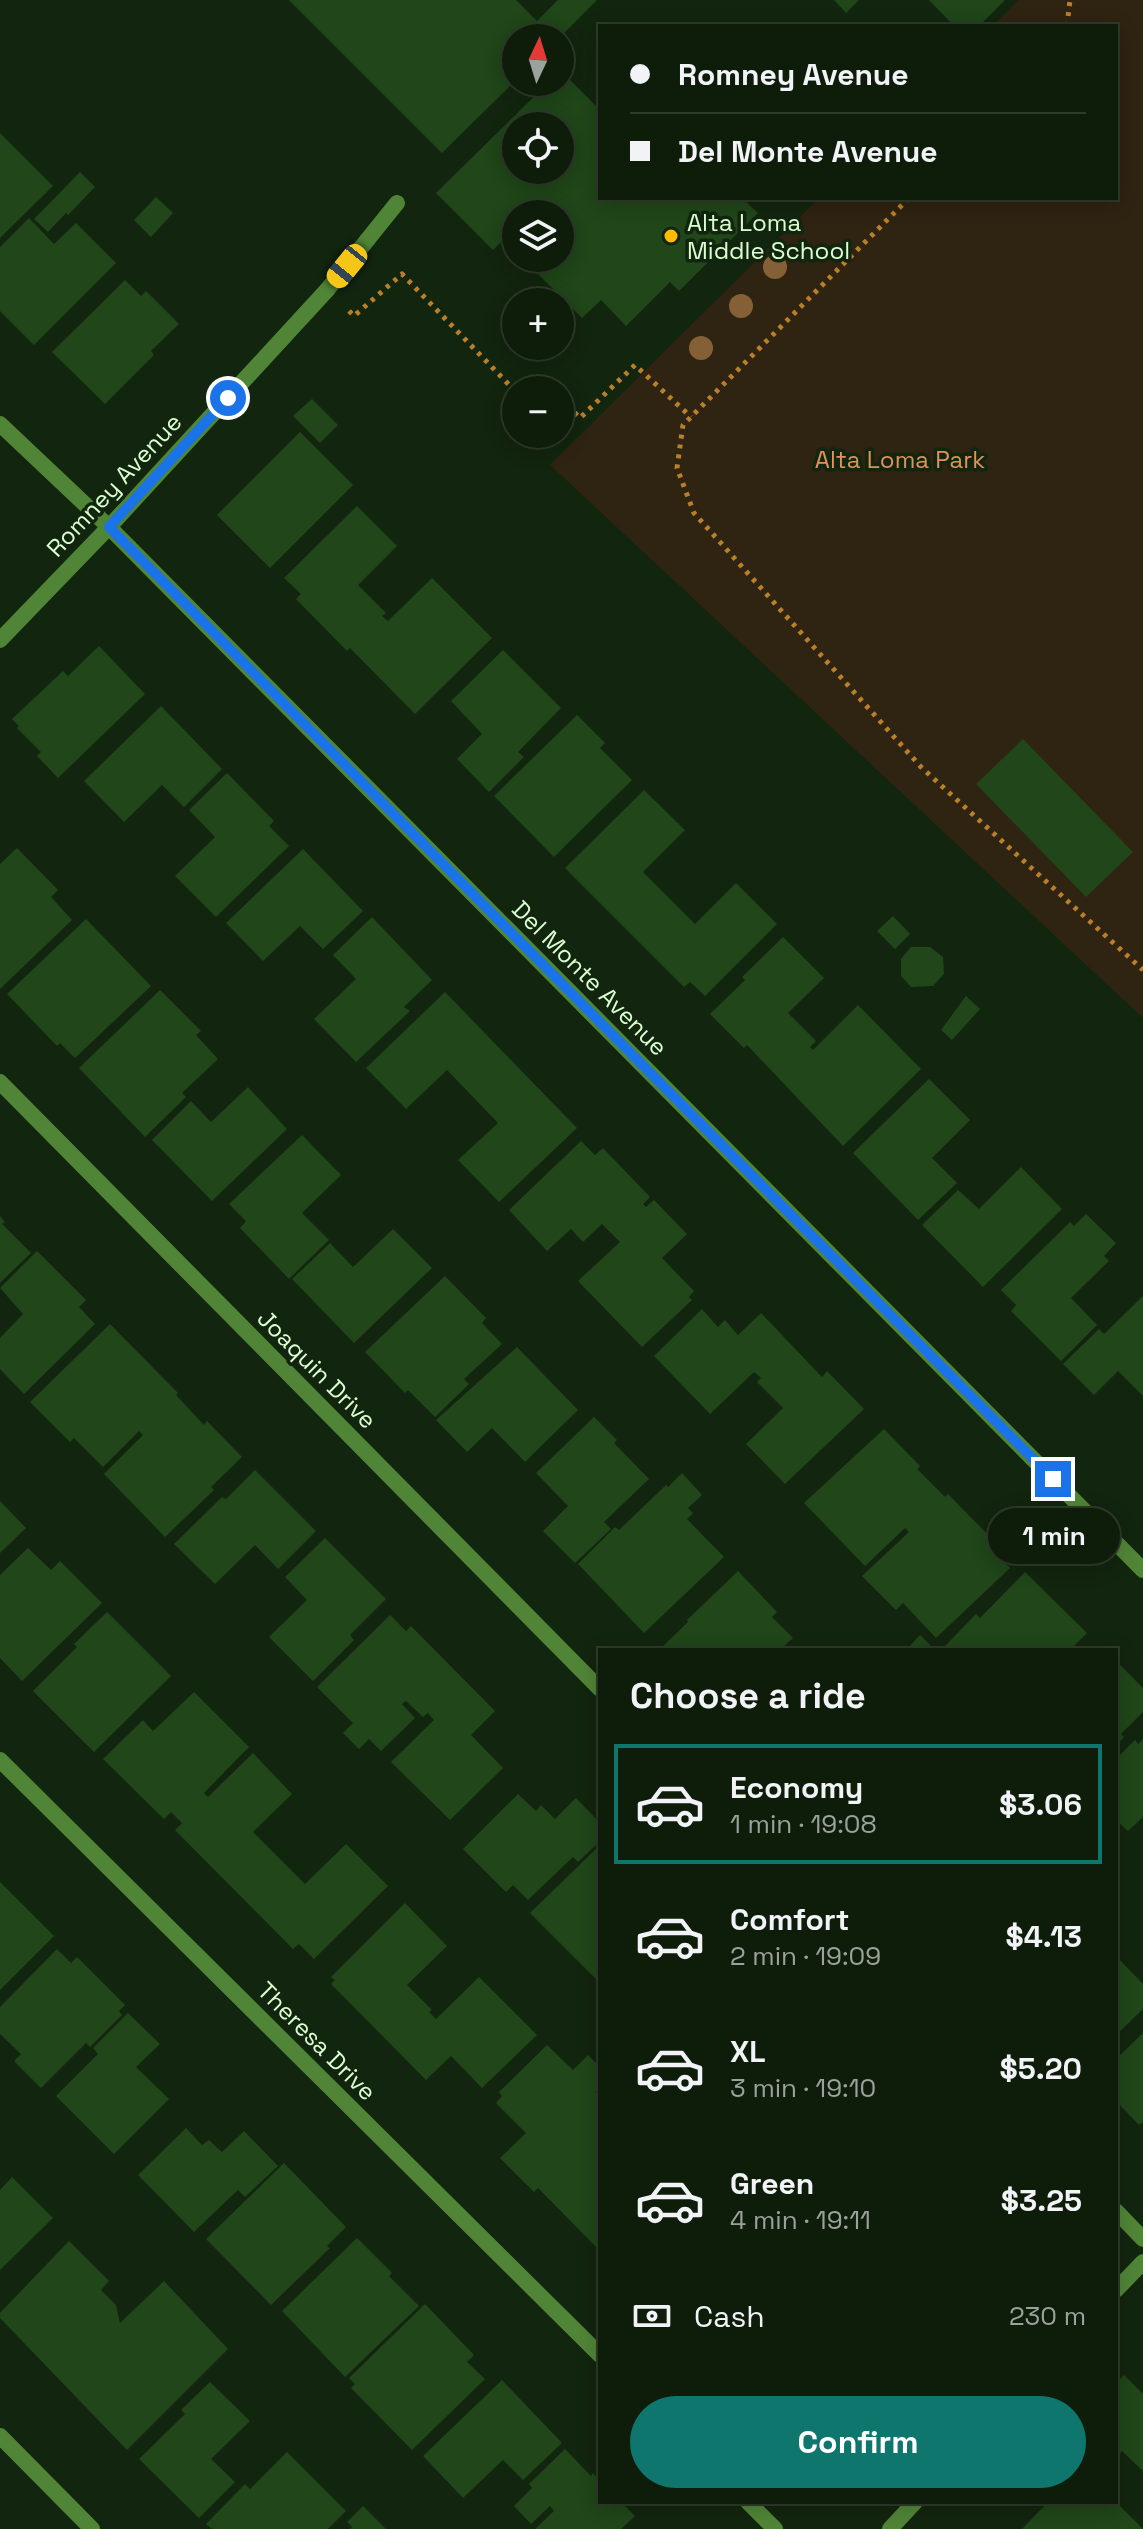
<!DOCTYPE html>
<meta charset="utf-8">
<style>
:root{--surface:#0e1c0a;--page:#1c2918;--text:#f1f3f6;--muted:#9ba19c;--line:#2e3a2b;--accent:#0f766e}
body{margin:0;font-family:"Space Grotesk",sans-serif;background:var(--page);color:var(--text);height:100vh;display:flex;flex-direction:column;font-size:30px;white-space:nowrap}
*{box-sizing:border-box;margin:0}
p{font-size:26px;color:var(--muted)}
.icon{flex:none;width:44px;height:44px;fill:none;stroke:currentColor;stroke-width:2;stroke-linecap:round;stroke-linejoin:round}
.map{position:relative;flex:1;overflow:hidden}
.drawer{position:absolute;left:598px;top:1648px;width:520px;height:856px;display:flex;flex-direction:column;background:var(--surface);border-radius:0px;box-shadow:0 4px 20px #0003,0 0 0 2px var(--line)}
.drawer>*{flex:none}
.guide{position:absolute;left:598px;top:24px;width:520px;height:176px;border-radius:0px;box-shadow:0 4px 20px #0003,0 0 0 2px var(--line);display:grid;align-content:center;height:176px;padding:0 32px;background:var(--surface)}
.needle{width:52px;rotate:4deg}
.controls{position:absolute;left:502px;top:24px;display:grid;gap:16px}
.controls a{display:grid;place-items:center;width:72px;height:72px;border-radius:50%;background:var(--surface);box-shadow:0 4px 20px #0003,0 0 0 2px var(--line);font-size:40px}
.end{position:absolute;width:36px;height:36px;margin:-18px;border:10px solid #1a73e8;background:#fff;box-shadow:0 0 0 4px #fff}
.from{border-radius:50%}
.bubble{position:absolute;height:56px;border-radius:28px;background:var(--surface);box-shadow:0 4px 20px #0003,0 0 0 2px var(--line);font-size:26px;font-weight:600;line-height:56px;text-align:center}
.car{position:absolute;width:24px;height:48px;margin:-24px -12px;border-radius:10px;box-shadow:0 0 6px 2px #0007;background:linear-gradient(#f5c518 24%,#345 0 40%,#f5c518 0 76%,#345 0 86%,#f5c518 0)}
.guide b{display:flex;align-items:center;gap:28px;height:76px;font-size:30px}
.guide b+b{border-top:2px solid var(--line)}
.guide i{width:20px;height:20px;background:var(--text)}
ul{padding:0;list-style:none}
li{display:flex;align-items:center;gap:24px;height:120px;margin:0 16px 12px;padding:0 16px;border:4px solid transparent;border-radius:0px}
li div{flex:1}
li b{display:block;font-size:30px}
li em{font-style:normal;font-weight:600}
li.active{border-color:var(--accent)}
li>.icon{width:72px;height:72px;stroke-width:1.5}
h2{padding:0 32px;font-size:36px;line-height:96px}
.pay{display:flex;align-items:center;gap:20px;height:88px;padding:0 32px;font-size:30px}
.pay p{margin-inline-start:auto}
.cta{display:flex;gap:16px;margin-top:auto;padding:16px 32px}
.cta a{flex:1;height:92px;border-radius:48px;background:var(--accent);color:#fff;font-size:32px;font-weight:600;line-height:92px;text-align:center}
.map>svg:first-child{display:block}
</style>
<div class="map">
<svg width="1143" height="2529" viewBox="0 0 1143 2529">
<rect width="100%" height="100%" fill="#12250e"/>
<path fill="#2f2311" d="M1019,0H1143V1018L550,465L819,198H1116V26H993Z"/>
<g fill="#204619" fill-rule="evenodd">
<path d="M289,0H516L537,21L558,0H597L559,38H516V80L442,153Z"/>
<path d="M834,0H859L846,13Z"/>
<path d="M929,0H1005L979,26H954Z"/>
<path d="M560,70L600,110V198H742L758,213L679,291L670,282L626,326L601,300L582,318L522,258H560V214H516V252L504,239L493,250L436,193L549,82H560ZM516,126H560V170H516Z"/>
<path d="M0,133L53,186L0,238Z"/>
<path d="M80,172L95,187L68,215L66,213L48,232L34,219Z"/>
<path d="M156,197L173,213L151,237L134,220Z"/>
<path d="M29,218L54,244L76,223L116,263L34,345L0,311V247Z"/>
<path d="M125,280L141,296L146,291L179,324L151,351L154,355L105,404L52,352Z"/>
<path d="M312,399L338,425L320,443L293,416Z"/>
<path d="M300,432L353,485L270,568L217,515Z"/>
<path d="M357,506L397,546L358,585L386,613L382,616L388,621L432,578L492,638L415,714L350,648L347,651L296,599L301,594L284,578Z"/>
<path d="M99,646L145,694L58,778L37,756L41,752L17,728L19,726L12,719L63,671L68,676Z"/>
<path d="M503,650L561,708L518,752L524,757L489,792L457,759L482,734L451,701Z"/>
<path d="M161,706L222,769L184,807L162,785L124,822L84,781Z"/>
<path d="M577,715L605,743L600,748L632,780L554,857L494,796Z"/>
<path d="M1023,739L1133,852L1086,897L976,784Z"/>
<path d="M227,773L274,821L269,826L289,846L216,917L175,876L215,837L189,810Z"/>
<path d="M644,790L685,830L643,872L695,924L736,883L777,924L705,996L690,982L684,987L565,868Z"/>
<path d="M17,848L58,890L51,897L72,920L0,989V864Z"/>
<path d="M303,849L363,911L323,949L300,926L263,961L226,923Z"/>
<path d="M893,916L910,934L895,949L877,931Z"/>
<path d="M372,917L432,980L404,1007L410,1011L356,1062L314,1019L356,979L333,955Z"/>
<path d="M86,919L151,986L75,1058L60,1043L57,1046L7,994Z"/>
<path d="M783,937L824,978L788,1013L816,1041L810,1047L813,1050L858,1005L921,1069L843,1146L747,1045L744,1048L710,1014L745,980L742,977Z"/>
<path d="M911,947H930L943,957L944,974L933,986L911,987L901,976V959Z"/>
<path d="M160,990L201,1031L196,1035L218,1059L182,1093L186,1097L145,1137L79,1068Z"/>
<path d="M445,992L577,1128L499,1202L458,1160L498,1123L447,1070L406,1109L366,1068Z"/>
<path d="M966,996L980,1009L952,1040L941,1030Z"/>
<path d="M929,1079L970,1120L932,1158L957,1183L918,1220L853,1153Z"/>
<path d="M248,1087L287,1129L212,1201L152,1140L191,1101L211,1122Z"/>
<path d="M302,1135L341,1175L302,1213L329,1240L289,1279L240,1228L246,1221L229,1204Z"/>
<path d="M581,1141L595,1155L603,1148L650,1197L643,1204L646,1207L654,1200L687,1234L662,1258L694,1291L689,1297L692,1300L642,1347L578,1281L620,1242L602,1224L583,1242L571,1229L547,1251L509,1210Z"/>
<path d="M1021,1167L1062,1209L983,1287L922,1225L958,1190L979,1209Z"/>
<path d="M1086,1214L1116,1243L1104,1256L1109,1261L1071,1298L1097,1325L1061,1361L1011,1311L1016,1305L1001,1290L1070,1222L1074,1226Z"/>
<path d="M0,1216L5,1222L2,1224L31,1253L0,1283Z"/>
<path d="M393,1229L432,1268L354,1343L292,1279L330,1243L353,1267Z"/>
<path d="M37,1251L86,1300L79,1307L95,1324L24,1394L0,1369V1338L23,1314L0,1288Z"/>
<path d="M445,1276L486,1318L482,1323L502,1344L464,1379L469,1384L435,1417L408,1390L405,1393L365,1352Z"/>
<path d="M1143,1296V1396L1118,1371L1094,1395L1063,1364L1099,1329L1104,1334Z"/>
<path d="M702,1309L718,1327L725,1320L738,1335L761,1313L822,1377L827,1371L864,1409L785,1484L746,1444L783,1408L757,1382L761,1378L754,1372L710,1414L654,1356Z"/>
<path d="M110,1324L178,1393L176,1395L204,1425L207,1421L242,1457L211,1487L214,1490L165,1537L104,1474L143,1435L139,1431L103,1467L74,1438L70,1442L30,1402Z"/>
<path d="M517,1347L578,1410L525,1462L492,1428L467,1452L436,1420Z"/>
<path d="M594,1417L617,1440L614,1443L649,1479L604,1522L611,1529L575,1563L543,1531L568,1506L536,1473Z"/>
<path d="M884,1429L920,1466L917,1469L945,1497L948,1494L1000,1547L995,1552L1010,1568L936,1638L903,1603L896,1610L862,1576L909,1532L905,1528L865,1566L804,1503Z"/>
<path d="M255,1470L316,1531L278,1569L255,1545L215,1584L174,1544L222,1497L226,1499Z"/>
<path d="M682,1473L702,1495L688,1508L693,1513L687,1519L724,1557L644,1633L578,1564L615,1527L619,1530L666,1485L668,1487Z"/>
<path d="M0,1501L26,1528L0,1553Z"/>
<path d="M325,1538L386,1599L350,1635L354,1640L313,1681L269,1637L307,1600L285,1577Z"/>
<path d="M28,1548L51,1570L60,1561L102,1603L22,1681L0,1658V1575Z"/>
<path d="M738,1571L777,1612L772,1617L793,1638L780,1650H663L661,1648L688,1622L687,1620Z"/>
<path d="M1025,1572L1087,1633L1070,1650H949L945,1646L976,1614L980,1618Z"/>
<path d="M107,1612L171,1676L94,1752L33,1691L77,1647L74,1644Z"/>
<path d="M390,1615L406,1631L411,1626L495,1711L471,1735L503,1768L450,1820L391,1762L434,1720L428,1713L423,1717L406,1701L402,1704L415,1718L381,1751L369,1739L359,1749L343,1733L353,1723L317,1687Z"/>
<path d="M920,1635L935,1650H906Z"/>
<path d="M1116,1661L1143,1688V1712L1121,1734L1124,1737L1116,1746Z"/>
<path d="M194,1692L249,1747L204,1793L208,1797L253,1753L292,1794L253,1832L305,1884L346,1844L388,1886L314,1959L299,1944L293,1949L175,1830L182,1823L171,1812L164,1819L103,1759L143,1720L153,1731Z"/>
<path d="M1143,1739V1817L1128,1831L1116,1820V1759L1135,1740L1138,1744Z"/>
<path d="M518,1794L536,1811L541,1805L555,1819L576,1798L600,1823V1841L578,1862L573,1857L528,1900L513,1885L506,1892L463,1849Z"/>
<path d="M600,1845V1976L597,1980L530,1913Z"/>
<path d="M0,1882L54,1936L0,1990Z"/>
<path d="M405,1903L447,1946L407,1985L432,2010L429,2012L436,2019L479,1977L537,2035L482,2088L451,2056L426,2080L331,1984L335,1980L331,1977Z"/>
<path d="M57,1949L71,1963L77,1957L125,2005L119,2011L122,2015L90,2047L86,2043L41,2088L14,2061L21,2054L0,2034V2007Z"/>
<path d="M1116,1956L1143,1984V2009L1116,2035Z"/>
<path d="M128,2013L160,2044L136,2067L169,2099L114,2154L56,2096L98,2054L93,2048Z"/>
<path d="M1143,2033V2122L1139,2125L1116,2101V2059Z"/>
<path d="M547,2045L573,2070L588,2055L600,2067V2087L595,2092L600,2098V2251L538,2188L534,2192L500,2158L526,2133L496,2103L502,2096L499,2092Z"/>
<path d="M186,2128L202,2145L209,2140L222,2152L244,2131L278,2166L245,2197L238,2190L194,2232L138,2175Z"/>
<path d="M284,2163L346,2227L327,2246L330,2248L271,2305L206,2239Z"/>
<path d="M12,2177L53,2218L0,2270V2190Z"/>
<path d="M357,2238L392,2273L389,2276L419,2306L345,2377L282,2311Z"/>
<path d="M69,2241L109,2281L101,2290L116,2305L120,2323L164,2281L228,2349L127,2450L0,2318V2313Z"/>
<path d="M425,2304L474,2355L467,2362L485,2379L412,2450L351,2388L355,2384L349,2378Z"/>
<path d="M1124,2375L1143,2394V2471L1122,2451L1116,2458V2383Z"/>
<path d="M502,2380L562,2443L523,2480L503,2460L463,2498L423,2456Z"/>
<path d="M210,2382L250,2421L211,2459L235,2482L199,2518L139,2459L185,2414L181,2410Z"/>
<path d="M565,2449L591,2476L593,2473L600,2481V2502H621L635,2516L621,2529H535L554,2511L550,2506L531,2524L514,2506L532,2488L529,2484Z"/>
<path d="M287,2452L346,2511L328,2529H212L206,2524L245,2484L250,2489Z"/>
<path d="M1048,2502H1116L1143,2529H1022Z"/>
<path d="M363,2506L386,2529H350L352,2527L347,2522Z"/>
</g>
<g fill="none" stroke-linecap="round" stroke-linejoin="round">
<g stroke="#ba7f2b" stroke-width="5" stroke-dasharray="4 6" stroke-linecap="butt">
<path d="M1067,26L1070,0"/>
<path d="M909,198L683,425L677,468L694,513L921,767L1143,970"/>
<path d="M349,311L354,316L402,274L516,392"/>
<path d="M560,405L564,402L580,418L635,365L691,417"/>
</g>
<path stroke="#508537" stroke-width="16" d="M327,290L397,203"/>
<g stroke="#508537" stroke-width="16">
<path d="M0,424L109,527L1143,1570"/>
<path d="M0,640L109,527L327,290"/>
<path d="M0,1082L600,1689"/>
<path d="M0,1760L600,2355"/>
<path d="M1116,2211L1143,2239"/>
<path d="M1116,2290L1143,2262"/>
<path d="M0,2436L92,2529"/>
<path d="M748,2502L775,2529"/>
<path d="M890,2529L915,2502"/>
</g>
</g>
<g fill="#856037">
<circle cx="775" cy="267" r="12"/>
<circle cx="741" cy="306" r="12"/>
<circle cx="701" cy="348" r="12"/>
</g>
<g fill="none" stroke-linecap="round" stroke-linejoin="round">
<path stroke="#1a73e8" stroke-width="10" d="M228,398L109,527L1053,1479"/>
</g>
<circle fill="#fdbc00" stroke="#12250e" stroke-width="3" cx="671" cy="236" r="8"/>
<g text-anchor="middle" dominant-baseline="central" stroke-width="7" stroke-linejoin="round" paint-order="stroke">
<g font-size="24" fill="#dcffd2" stroke="#12250e" text-anchor="start">
<text x="687" y="222">Alta Loma<tspan x="687" dy="28">Middle School</tspan></text>
</g>
<g font-size="24" fill="#e39059" stroke="#12250e">
<text x="900" y="459">Alta Loma Park</text>
</g>
<g font-size="24" fill="#dcffd2" stroke="#12250e">
<text transform="translate(114 485) rotate(-47)">Romney Avenue</text>
<text transform="translate(590 978) rotate(45)">Del Monte Avenue</text>
<text transform="translate(317 1369) rotate(45)">Joaquin Drive</text>
<text transform="translate(317 2041) rotate(45)">Theresa Drive</text>
</g>
</g>
</svg>
<div class="controls">
<a><svg class="needle" viewBox="-14 -14 28 28"><path d="M0-13l5 13h-10z" fill="#e53935"/><path d="M0 13l5-13h-10z" fill="#9ba19c"/></svg></a>
<a><svg class="icon" aria-label="locate" viewBox="0 0 24 24"><circle cx="12" cy="12" r="6"/><path d="M12 2v4M12 18v4M2 12h4M18 12h4"/></svg></a>
<a><svg class="icon" aria-label="layers" viewBox="0 0 24 24"><path d="M12 4l9 5-9 5-9-5zM3 14l9 5 9-5"/></svg></a>
<a>+</a>
<a>−</a>
</div>
<i class="end from" style="left:228px;top:398px"></i>
<i class="end" style="left:1053px;top:1479px"></i>
<div class="bubble" style="left:988px;top:1508px;width:132px">1 min</div>
<i class="car" style="left:347px;top:266px;rotate:219deg"></i>
<div class="guide">
<b><i class="from"></i>Romney Avenue</b>
<b><i></i>Del Monte Avenue</b>
</div>
<section class="drawer">
<h2>Choose a ride</h2>
<ul>
<li class="active"><svg class="icon" aria-label="car" viewBox="0 0 24 24"><path d="M5 17H2v-5l4-1 3-4h7l3 4 3 1v5h-3M9 17h6M6 11h13"/><circle cx="7" cy="17" r="2"/><circle cx="17" cy="17" r="2"/></svg><div><b>Economy</b><p>1 min · 19:08</p></div><em>$3.06</em></li>
<li><svg class="icon" aria-label="car" viewBox="0 0 24 24"><path d="M5 17H2v-5l4-1 3-4h7l3 4 3 1v5h-3M9 17h6M6 11h13"/><circle cx="7" cy="17" r="2"/><circle cx="17" cy="17" r="2"/></svg><div><b>Comfort</b><p>2 min · 19:09</p></div><em>$4.13</em></li>
<li><svg class="icon" aria-label="car" viewBox="0 0 24 24"><path d="M5 17H2v-5l4-1 3-4h7l3 4 3 1v5h-3M9 17h6M6 11h13"/><circle cx="7" cy="17" r="2"/><circle cx="17" cy="17" r="2"/></svg><div><b>XL</b><p>3 min · 19:10</p></div><em>$5.20</em></li>
<li><svg class="icon" aria-label="car" viewBox="0 0 24 24"><path d="M5 17H2v-5l4-1 3-4h7l3 4 3 1v5h-3M9 17h6M6 11h13"/><circle cx="7" cy="17" r="2"/><circle cx="17" cy="17" r="2"/></svg><div><b>Green</b><p>4 min · 19:11</p></div><em>$3.25</em></li>
</ul>
<div class="pay"><svg class="icon" aria-label="cash" viewBox="0 0 24 24"><path d="M3 7h18v10H3z"/><circle cx="12" cy="12" r="2"/></svg>Cash<p>230 m</p></div>
<div class="cta"><a>Confirm</a></div>
</section>
</div>
